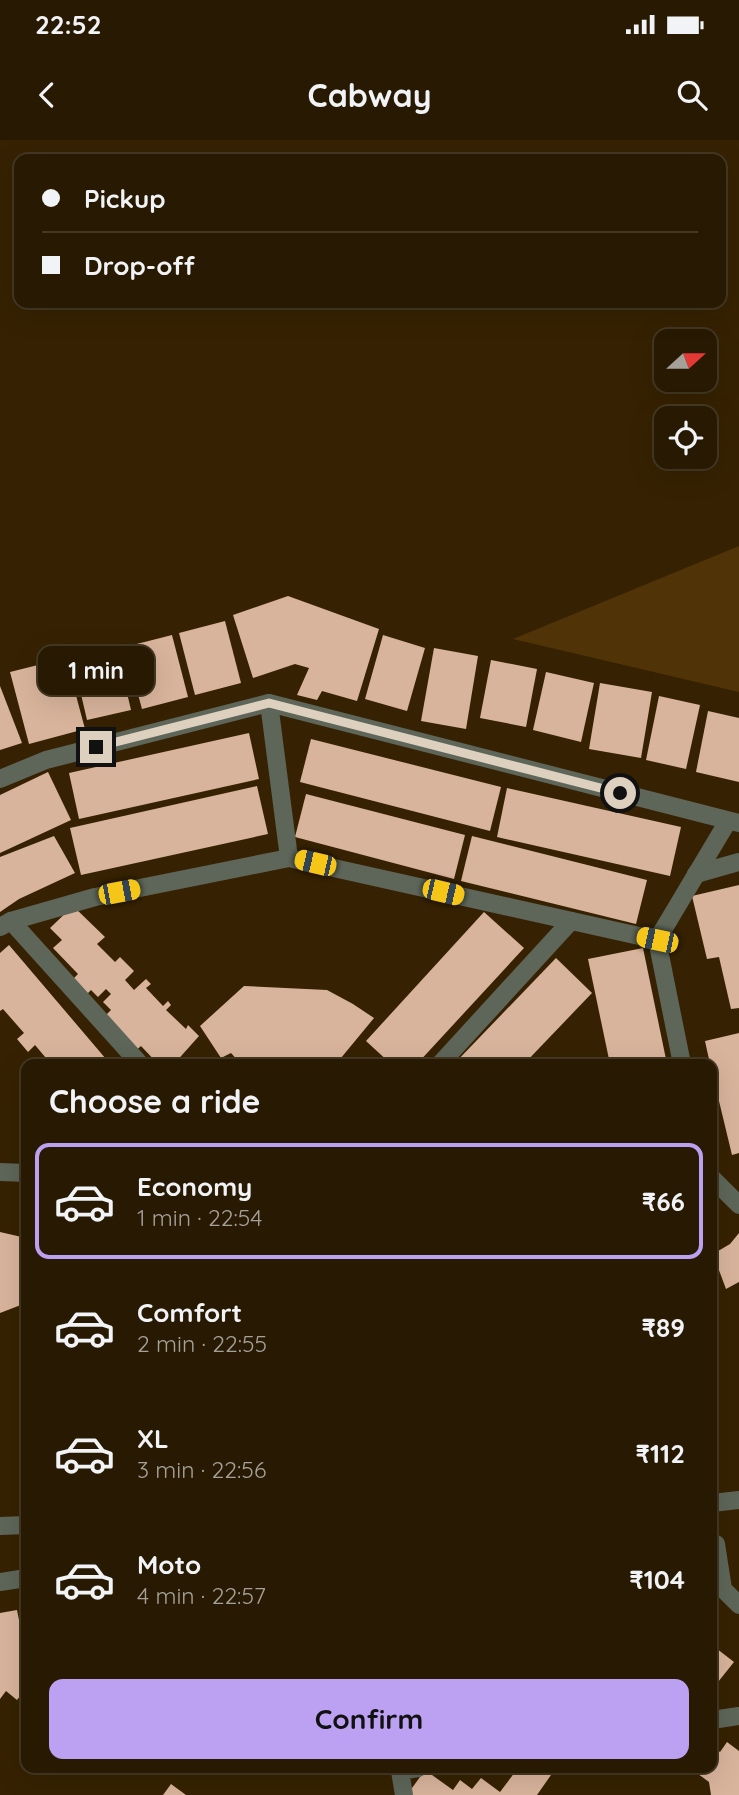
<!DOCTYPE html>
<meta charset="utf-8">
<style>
:root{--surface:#281a02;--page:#342711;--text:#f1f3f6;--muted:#a5a199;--line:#443824;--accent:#bca0f2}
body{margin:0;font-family:Quicksand,sans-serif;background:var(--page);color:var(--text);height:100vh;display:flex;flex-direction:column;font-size:26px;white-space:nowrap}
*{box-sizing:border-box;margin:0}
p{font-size:23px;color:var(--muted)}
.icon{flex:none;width:38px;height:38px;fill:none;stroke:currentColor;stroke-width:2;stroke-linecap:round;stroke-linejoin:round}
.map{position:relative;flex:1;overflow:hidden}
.panel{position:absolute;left:21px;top:919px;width:696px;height:714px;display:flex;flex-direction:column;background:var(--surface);border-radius:14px;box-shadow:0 7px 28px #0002,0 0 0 2px var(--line)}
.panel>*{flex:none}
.banner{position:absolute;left:14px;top:14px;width:712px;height:154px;border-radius:14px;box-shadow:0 7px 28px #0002,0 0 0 2px var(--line);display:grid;align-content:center;height:154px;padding:0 28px;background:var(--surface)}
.needle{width:46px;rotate:69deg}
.fabs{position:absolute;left:654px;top:189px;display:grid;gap:14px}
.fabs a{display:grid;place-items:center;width:63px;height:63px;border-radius:14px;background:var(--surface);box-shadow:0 7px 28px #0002,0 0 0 2px var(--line);font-size:35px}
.end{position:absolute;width:32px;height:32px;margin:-16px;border:9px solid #ddd0bf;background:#111;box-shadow:0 0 0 4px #111}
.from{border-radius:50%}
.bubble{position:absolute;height:49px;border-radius:14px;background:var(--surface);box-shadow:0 7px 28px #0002,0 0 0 2px var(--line);font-size:23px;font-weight:700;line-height:49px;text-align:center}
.car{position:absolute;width:21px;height:42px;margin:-21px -10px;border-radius:9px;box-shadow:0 0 5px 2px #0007;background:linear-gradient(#f5c518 24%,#345 0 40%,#f5c518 0 76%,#345 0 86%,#f5c518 0)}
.banner b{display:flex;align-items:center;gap:24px;height:66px;font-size:26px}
.banner b+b{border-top:2px solid var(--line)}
.banner i{width:18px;height:18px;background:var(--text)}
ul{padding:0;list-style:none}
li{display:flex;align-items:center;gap:21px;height:116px;margin:0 14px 10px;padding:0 14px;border:4px solid transparent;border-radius:14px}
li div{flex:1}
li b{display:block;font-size:26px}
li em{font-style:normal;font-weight:700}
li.current{border-color:var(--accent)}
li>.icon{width:63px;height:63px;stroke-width:1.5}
h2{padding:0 28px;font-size:32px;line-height:84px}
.button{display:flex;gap:14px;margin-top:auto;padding:14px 28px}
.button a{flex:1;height:80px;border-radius:14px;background:var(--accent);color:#111;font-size:28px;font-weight:700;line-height:80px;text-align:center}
.status{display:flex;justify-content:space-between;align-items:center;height:49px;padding:0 35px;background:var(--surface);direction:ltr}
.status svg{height:19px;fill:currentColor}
header{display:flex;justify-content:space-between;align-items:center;height:91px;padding:0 28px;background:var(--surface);font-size:32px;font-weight:700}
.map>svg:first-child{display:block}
</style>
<div class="status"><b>22:52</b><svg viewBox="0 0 49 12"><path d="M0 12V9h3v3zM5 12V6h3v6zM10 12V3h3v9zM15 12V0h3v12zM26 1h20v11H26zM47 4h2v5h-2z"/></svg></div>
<header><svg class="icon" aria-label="back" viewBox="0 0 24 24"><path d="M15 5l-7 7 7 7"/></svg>Cabway<svg class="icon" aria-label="search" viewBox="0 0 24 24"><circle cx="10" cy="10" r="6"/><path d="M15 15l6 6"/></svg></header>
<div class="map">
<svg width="739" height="1655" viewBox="0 0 739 1655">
<rect width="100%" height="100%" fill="#362202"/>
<path fill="#503407" d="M739,406V552L513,499Z"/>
<g fill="#d9b49c">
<path d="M288,456L379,489L357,561L322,551L317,560L297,555L309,528L295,524L253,538L233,475Z"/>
<path d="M225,481L241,543L195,555L179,493Z"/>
<path d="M172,495L188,557L142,569L125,507Z"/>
<path d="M383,495L425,508L407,571L365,559Z"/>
<path d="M434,508L478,516L466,589L421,581Z"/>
<path d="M117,510L131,570L87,580L73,520Z"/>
<path d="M66,518L85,589L29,604L10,532Z"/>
<path d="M491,520L537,529L526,587L480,578Z"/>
<path d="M546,532L594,543L581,602L533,590Z"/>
<path d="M600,543L652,552L641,618L589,609Z"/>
<path d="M0,546L22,603L0,610Z"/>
<path d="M659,556L700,565L686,629L646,620Z"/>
<path d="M708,571L739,578V642L696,632Z"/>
<path d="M249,593L259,639L79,679L69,633Z"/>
<path d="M311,599L501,647L490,691L300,642Z"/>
<path d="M48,632L71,680L0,713V655Z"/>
<path d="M257,646L268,694L81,735L70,688Z"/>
<path d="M507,648L681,687L670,736L497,697Z"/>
<path d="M306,654L465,695L454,739L295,697Z"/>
<path d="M54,696L75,733L19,759L0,772V717Z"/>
<path d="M472,696L647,740L636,784L461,741Z"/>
<path d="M739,745V868L731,869L719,817L707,819L692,756Z"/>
<path d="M73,766L105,797L97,804L115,822L120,817L134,831L125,840L134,850L146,839L151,844L146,848L163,866L168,861L171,865L166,870L186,889L188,885L199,896L174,924H158L141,906L134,912L102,879L111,870L103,862L111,854L106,849L98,857L91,850L86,855L71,841L78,834L53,808L62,800L50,788Z"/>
<path d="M484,772L524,808L417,924H391L366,901Z"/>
<path d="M9,805L106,919L100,924H51L35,905L28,912L17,899L24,893L3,869L0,871V813Z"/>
<path d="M643,808L667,924H610L588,819Z"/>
<path d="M556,818L592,853L524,924H454Z"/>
<path d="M244,846L327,850L353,864L374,878L336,924H301L291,920L289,924H241L231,913L221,918L200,886Z"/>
<path d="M739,893V1013L732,1015L712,932V924H710L705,901Z"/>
<path d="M0,1092L26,1098V1163L0,1173Z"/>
<path d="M739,1093V1142L726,1149L713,1114L730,1104Z"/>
<path d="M17,1470L20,1485L26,1484V1548L17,1560L6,1551L0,1559V1473Z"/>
<path d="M712,1505L734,1522L714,1547L712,1545Z"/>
<path d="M727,1602L739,1611V1655H711L709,1642L690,1628H712V1606L720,1612Z"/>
<path d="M518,1628H541L551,1635L537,1655H407L425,1630L453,1650L460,1640L472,1649L481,1638L500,1652Z"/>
<path d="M171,1644L186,1655H163Z"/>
</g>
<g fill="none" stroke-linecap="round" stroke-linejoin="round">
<g stroke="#5d6658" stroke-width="18">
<path d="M269,563L289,718"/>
<path d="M0,639L46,620L269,563L739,683"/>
<path d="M696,734L739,722"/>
<path d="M11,781L140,924"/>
<path d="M0,787L11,781L95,757L289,718L657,800"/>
<path d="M440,924L571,781"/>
<path d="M682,924L657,800L728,681"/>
<path d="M0,1032L26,1033"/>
<path d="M712,1038L739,1065"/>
<path d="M712,1363L739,1360"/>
<path d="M0,1386L26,1385"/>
<path d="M712,1404H716L723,1449L739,1465"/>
<path d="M0,1442L26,1438"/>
<path d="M712,1580L739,1576"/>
<path d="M404,1655L400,1631L418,1628"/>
</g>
</g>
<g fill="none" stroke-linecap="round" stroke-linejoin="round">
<path stroke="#ddd0bf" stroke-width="9" d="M96,607L269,563L620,653"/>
</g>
</svg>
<div class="fabs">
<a><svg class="needle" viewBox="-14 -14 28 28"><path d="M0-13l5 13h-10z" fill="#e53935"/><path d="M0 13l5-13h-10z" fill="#a5a199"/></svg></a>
<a><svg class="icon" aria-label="locate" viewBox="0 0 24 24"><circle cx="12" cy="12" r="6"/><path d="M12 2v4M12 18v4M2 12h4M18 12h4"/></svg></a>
</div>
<i class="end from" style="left:620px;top:653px"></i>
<i class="end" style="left:96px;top:607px"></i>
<div class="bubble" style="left:38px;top:506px;width:116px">1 min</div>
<i class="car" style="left:315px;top:723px;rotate:283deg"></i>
<i class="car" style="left:119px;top:752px;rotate:79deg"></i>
<i class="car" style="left:443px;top:752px;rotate:103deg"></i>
<i class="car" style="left:657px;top:800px;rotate:282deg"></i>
<div class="banner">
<b><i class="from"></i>Pickup</b>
<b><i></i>Drop-off</b>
</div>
<section class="panel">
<h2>Choose a ride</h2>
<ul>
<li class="current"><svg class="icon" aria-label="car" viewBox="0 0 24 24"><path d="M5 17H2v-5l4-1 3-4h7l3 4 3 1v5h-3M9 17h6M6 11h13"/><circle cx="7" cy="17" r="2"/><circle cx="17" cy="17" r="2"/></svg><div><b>Economy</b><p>1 min · 22:54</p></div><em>₹66</em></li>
<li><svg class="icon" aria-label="car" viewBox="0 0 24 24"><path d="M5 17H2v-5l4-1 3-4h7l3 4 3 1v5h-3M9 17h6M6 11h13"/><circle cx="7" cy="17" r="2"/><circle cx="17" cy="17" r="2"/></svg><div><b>Comfort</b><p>2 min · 22:55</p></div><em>₹89</em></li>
<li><svg class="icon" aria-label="car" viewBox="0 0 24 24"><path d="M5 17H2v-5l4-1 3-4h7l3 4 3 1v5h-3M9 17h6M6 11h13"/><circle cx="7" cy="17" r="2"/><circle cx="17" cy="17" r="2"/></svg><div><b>XL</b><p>3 min · 22:56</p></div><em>₹112</em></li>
<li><svg class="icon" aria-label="car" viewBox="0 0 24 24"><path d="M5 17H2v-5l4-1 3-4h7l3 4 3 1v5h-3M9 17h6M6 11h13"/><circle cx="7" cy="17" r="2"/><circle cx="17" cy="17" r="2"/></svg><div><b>Moto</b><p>4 min · 22:57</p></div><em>₹104</em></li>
</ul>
<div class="button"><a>Confirm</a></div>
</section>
</div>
